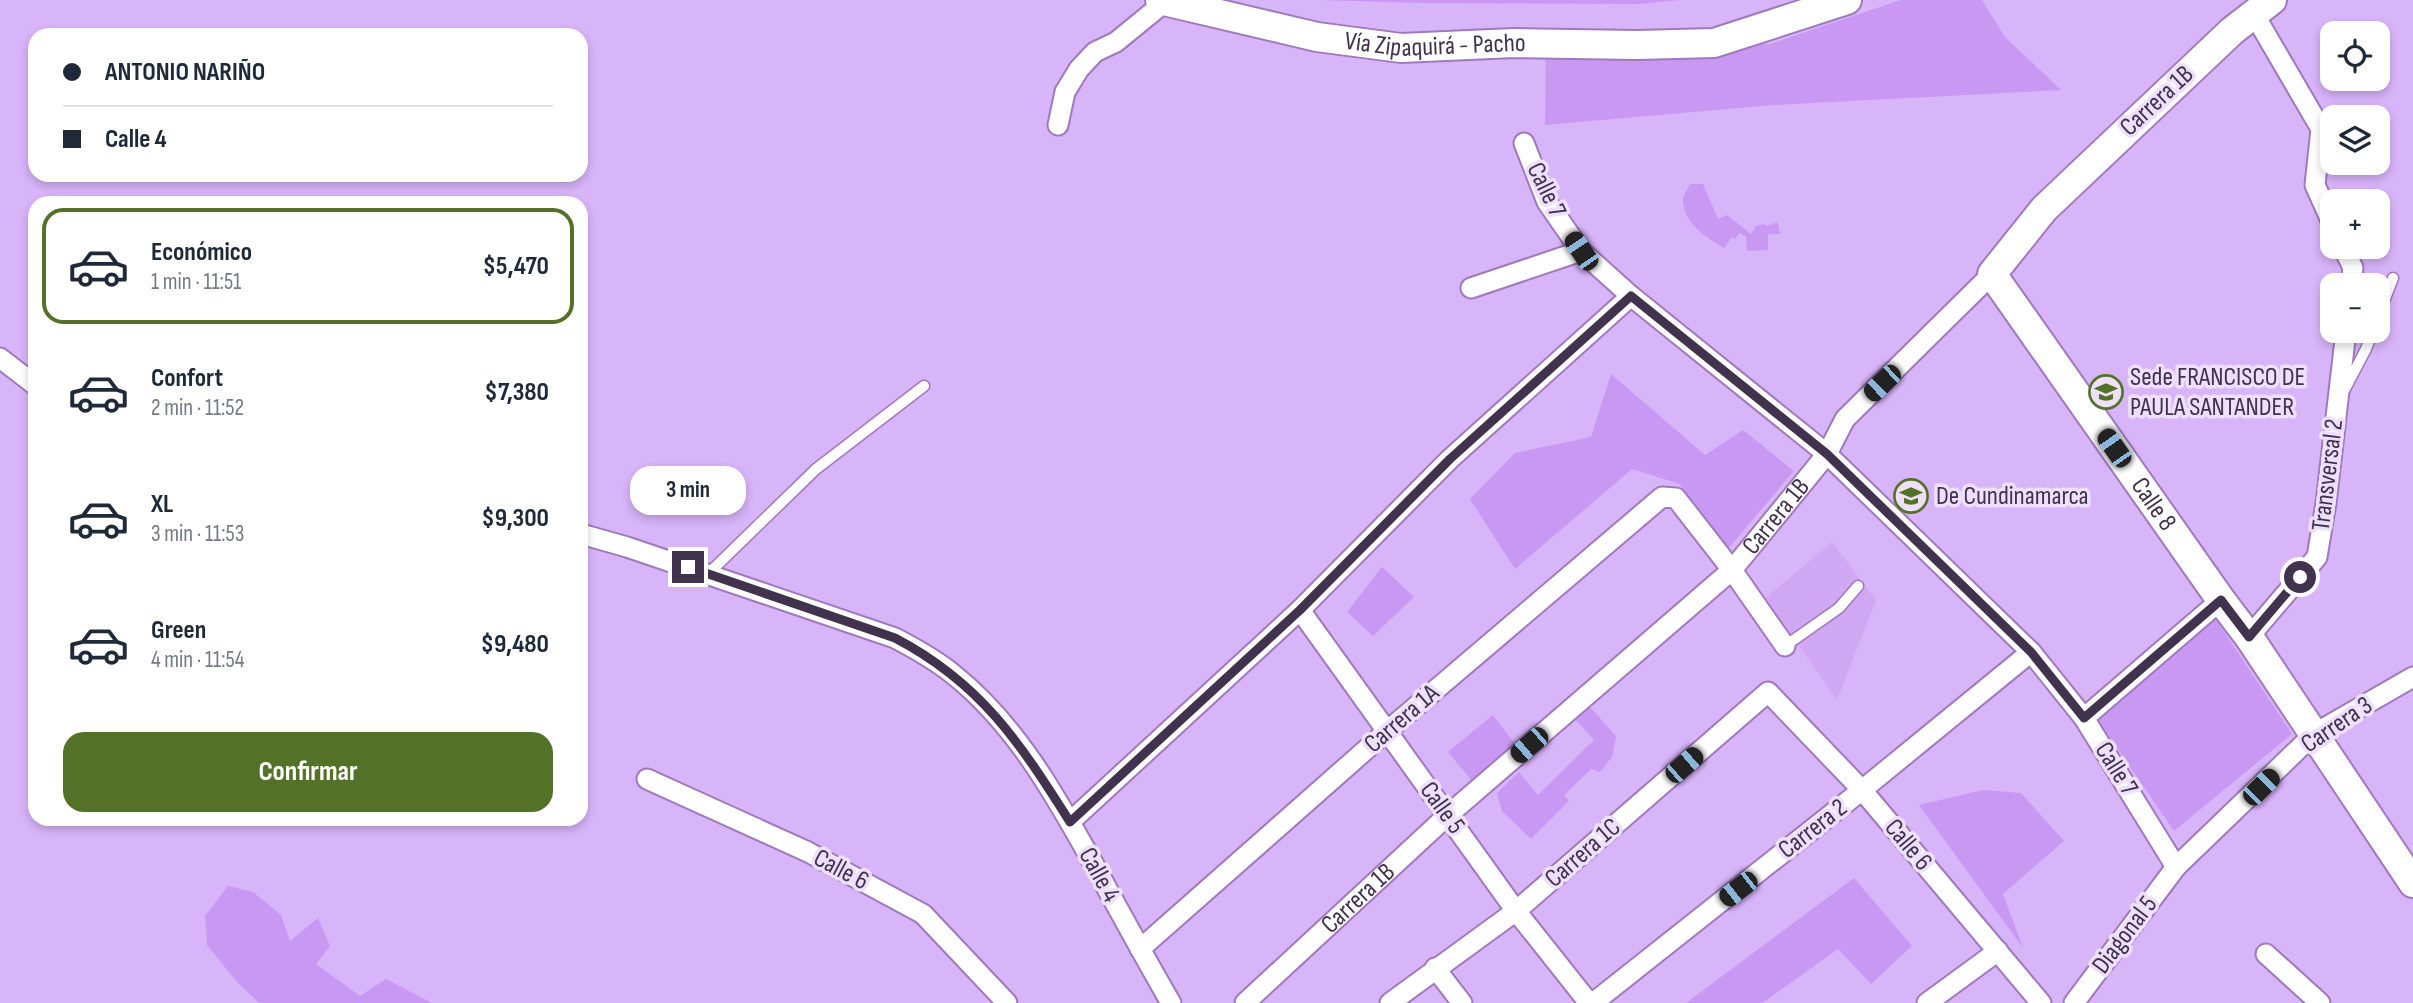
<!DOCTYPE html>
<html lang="es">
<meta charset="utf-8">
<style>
:root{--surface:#fff;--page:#f6f6f7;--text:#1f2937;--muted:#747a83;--line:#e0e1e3;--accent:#537127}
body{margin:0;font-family:"Sofia Sans Condensed",sans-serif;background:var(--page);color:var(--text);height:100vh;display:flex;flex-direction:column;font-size:26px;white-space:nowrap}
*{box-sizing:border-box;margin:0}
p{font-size:23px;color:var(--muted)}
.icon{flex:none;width:38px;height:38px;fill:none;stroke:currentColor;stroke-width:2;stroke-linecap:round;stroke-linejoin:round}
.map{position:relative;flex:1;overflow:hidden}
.side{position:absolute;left:28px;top:196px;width:560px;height:630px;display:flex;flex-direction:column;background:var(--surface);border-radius:21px;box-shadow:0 4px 10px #0003}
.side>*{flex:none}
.top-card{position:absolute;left:28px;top:28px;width:560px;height:154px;border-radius:21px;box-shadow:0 4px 10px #0003;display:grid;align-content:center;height:154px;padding:0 35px;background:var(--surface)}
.controls{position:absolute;left:2320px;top:21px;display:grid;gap:14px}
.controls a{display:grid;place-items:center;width:70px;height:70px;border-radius:14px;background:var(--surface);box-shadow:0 4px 10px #0003;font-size:35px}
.end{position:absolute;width:32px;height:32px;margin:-16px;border:9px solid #41324d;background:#fff;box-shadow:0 0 0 4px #fff}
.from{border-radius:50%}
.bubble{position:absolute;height:49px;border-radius:21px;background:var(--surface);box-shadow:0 4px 10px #0003;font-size:23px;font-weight:700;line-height:49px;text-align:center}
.car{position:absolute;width:21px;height:42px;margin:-21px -10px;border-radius:9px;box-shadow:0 0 5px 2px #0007;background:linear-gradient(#222 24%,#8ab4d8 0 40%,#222 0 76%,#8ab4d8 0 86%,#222 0)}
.top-card b{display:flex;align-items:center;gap:24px;height:66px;font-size:26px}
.top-card b+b{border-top:2px solid var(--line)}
.top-card i{width:18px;height:18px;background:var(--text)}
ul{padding:12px 0 0;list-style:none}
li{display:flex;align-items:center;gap:21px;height:116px;margin:0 14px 10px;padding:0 21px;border:4px solid transparent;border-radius:21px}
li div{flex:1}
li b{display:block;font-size:26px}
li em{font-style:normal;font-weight:700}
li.current{border-color:var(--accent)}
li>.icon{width:63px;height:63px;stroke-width:1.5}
.button{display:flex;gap:14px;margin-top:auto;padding:14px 35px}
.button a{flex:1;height:80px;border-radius:21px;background:var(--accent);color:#fff;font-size:28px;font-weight:700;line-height:80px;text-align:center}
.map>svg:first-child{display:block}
</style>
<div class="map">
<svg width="2413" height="1003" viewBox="0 0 2413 1003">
<rect width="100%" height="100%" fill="#d8b4f9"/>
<path fill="#d0a7f3" d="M1832,542L1876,600L1837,700L1766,598Z"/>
<g fill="#c998f3">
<path d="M1320,0H1680L1639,4L1422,3Z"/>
<path d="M1901,0H1982L2005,37L2061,90L1773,105L1545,125L1546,49L1770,44Z"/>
<path d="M1690,184H1703L1718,219L1727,215L1751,234L1756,226L1763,224L1767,226L1778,222L1780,234H1768V250L1747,251L1746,237L1740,233L1735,239L1732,237L1724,248C1707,238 1683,223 1683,200C1683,196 1688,188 1690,184Z"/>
<path d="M1611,374L1705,455L1743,430L1794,471L1727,550L1680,484L1632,469L1515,569L1470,499L1515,453L1591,437Z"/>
<path d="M1382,567L1414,597L1373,636L1347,612Z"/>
<path d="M2215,618L2292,734L2174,831L2096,717Z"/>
<path d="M1589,706L1616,736L1612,757L1600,772L1591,769L1564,795L1569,801L1531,839L1502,811L1497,793L1519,772L1538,795L1594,740L1574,718Z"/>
<path d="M1493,715L1518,748L1473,782L1448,752Z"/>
<path d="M1983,790L2021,793L2064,841L2003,894L2023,948L1919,805Z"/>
<path d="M1854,878L1912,946L1871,984L1838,949L1762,1003H1686Z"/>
<path d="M228,886L253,892L281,915L290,941L318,918L330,946L316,964L360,996L386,979L432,1003H259L237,982L207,945L205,916Z"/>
</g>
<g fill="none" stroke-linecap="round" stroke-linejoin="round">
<g stroke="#9e7abc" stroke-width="13">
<g id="lane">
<path d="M2378,317L2393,278"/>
<path d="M2345,389L2366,349L2373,331"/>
<path d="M708,574L816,469L924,386"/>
<path d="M1785,646L1839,608L1858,586"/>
</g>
</g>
<g stroke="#9e7abc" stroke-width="23">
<g id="street">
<path d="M2254,14L2321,129L2315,185L2333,225"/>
<path d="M1058,125L1065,92L1079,69L1095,52L1116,42L1165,2"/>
<path d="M1524,143L1547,202L1581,251L1631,296L1827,454L2031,652L2084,718L2176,867"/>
<path d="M2343,247L2353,268L2351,285"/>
<path d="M1471,288L1581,251"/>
<path d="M0,358L35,385"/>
<path d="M581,534L627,547L895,638C916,649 936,660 954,675C1018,726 1059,802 1098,872C1122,916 1146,960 1171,1003"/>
<path d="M1300,610L1516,911L1589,1003"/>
<path d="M2249,637L2317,557L2326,503L2346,331"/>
<path d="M2084,718L2221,600"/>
<path d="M647,779L808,852L923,914L1007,1003"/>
<path d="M1070,822L1300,610L1450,459L1631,296"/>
<path d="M1140,949L1386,732L1662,497L1676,498L1732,570L1785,646"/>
<path d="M2266,954L2320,1003"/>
<path d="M1435,968L1462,1003"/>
<path id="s1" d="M1245,1003L1448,815L1732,570L1827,454L1845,419L1992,274"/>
<path d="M1390,1003L1516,911L1768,692L1862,790L2041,1003"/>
<path d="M1593,1003L1862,790L2031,652"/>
<path d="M1927,1003L1998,951"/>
<path d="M2074,1003L2176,867L2314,734L2413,677"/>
</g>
</g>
<g stroke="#9e7abc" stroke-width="32">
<g id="secondary">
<path id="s2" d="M1160,0L1317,37L1401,48L1514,43L1637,45L1714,43L1847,0"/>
<path id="s3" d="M2272,0L2232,31L2044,209L1992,274L2221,600L2249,637L2413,883"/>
</g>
</g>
<use href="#lane" stroke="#fff" stroke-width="10"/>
<use href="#street" stroke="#fff" stroke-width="19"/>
<use href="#secondary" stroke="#fff" stroke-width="28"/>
</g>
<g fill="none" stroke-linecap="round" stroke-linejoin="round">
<path stroke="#41324d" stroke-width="9" d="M688,567L895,638C981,683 1020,743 1070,822L1300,610L1450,459L1631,296L1827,454L2031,652L2084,718L2221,600L2249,637L2300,577"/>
</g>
<defs>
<g id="university-ring" transform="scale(1.75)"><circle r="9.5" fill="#eedffc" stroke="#537127" stroke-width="1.5"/><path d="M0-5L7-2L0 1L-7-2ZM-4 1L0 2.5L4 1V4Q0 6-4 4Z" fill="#537127"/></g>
</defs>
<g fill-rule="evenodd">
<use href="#university-ring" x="2106" y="392"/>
<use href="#university-ring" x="1911" y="496"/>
</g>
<g text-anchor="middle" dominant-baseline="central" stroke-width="7" stroke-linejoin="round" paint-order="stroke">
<g font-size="26" fill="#41324d" stroke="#eedffc">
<text stroke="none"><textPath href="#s2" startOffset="280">Vía Zipaquirá - Pacho</textPath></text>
<text transform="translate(2157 101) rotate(-43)">Carrera 1B</text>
<text transform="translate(1546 190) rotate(64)">Calle 7</text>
<text transform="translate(2328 475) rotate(-83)">Transversal 2</text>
<text stroke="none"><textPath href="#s3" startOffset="674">Calle 8</textPath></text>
<text stroke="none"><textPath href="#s1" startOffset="721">Carrera 1B</textPath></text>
<text transform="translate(1402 719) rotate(-41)">Carrera 1A</text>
<text transform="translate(2337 725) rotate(-34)">Carrera 3</text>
<text transform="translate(2116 769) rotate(58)">Calle 7</text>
<text transform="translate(1442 808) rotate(54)">Calle 5</text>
<text transform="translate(1813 829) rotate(-38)">Carrera 2</text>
<text transform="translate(1908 845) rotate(50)">Calle 6</text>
<text transform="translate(1583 853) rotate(-41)">Carrera 1C</text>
<text transform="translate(841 870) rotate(28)">Calle 6</text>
<text transform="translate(1099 875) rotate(61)">Calle 4</text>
<text stroke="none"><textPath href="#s1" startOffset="154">Carrera 1B</textPath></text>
<text transform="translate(2125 935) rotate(-53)">Diagonal 5</text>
</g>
<g font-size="26" fill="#41324d" stroke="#eedffc" text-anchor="start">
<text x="2130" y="377">Sede FRANCISCO DE<tspan x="2130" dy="30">PAULA SANTANDER</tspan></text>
<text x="1936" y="496">De Cundinamarca</text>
</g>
</g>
</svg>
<div class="controls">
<a><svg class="icon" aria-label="locate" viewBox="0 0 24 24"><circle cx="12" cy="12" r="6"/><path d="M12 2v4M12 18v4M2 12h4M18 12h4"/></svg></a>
<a><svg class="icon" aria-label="layers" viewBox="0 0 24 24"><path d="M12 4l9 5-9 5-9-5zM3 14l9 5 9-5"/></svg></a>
<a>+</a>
<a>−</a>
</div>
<i class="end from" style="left:2300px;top:577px"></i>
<i class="end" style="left:688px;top:567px"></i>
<div class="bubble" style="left:630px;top:466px;width:116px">3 min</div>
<i class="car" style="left:1581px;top:251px;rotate:326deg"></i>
<i class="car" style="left:1882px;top:383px;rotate:226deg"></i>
<i class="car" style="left:2114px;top:448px;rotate:325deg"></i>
<i class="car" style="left:1529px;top:745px;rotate:229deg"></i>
<i class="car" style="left:1684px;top:765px;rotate:49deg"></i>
<i class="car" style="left:2261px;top:787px;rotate:45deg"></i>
<i class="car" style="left:1738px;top:889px;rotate:232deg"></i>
<div class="top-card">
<b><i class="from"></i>ANTONIO NARIÑO</b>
<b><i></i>Calle 4</b>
</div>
<section class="side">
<ul>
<li class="current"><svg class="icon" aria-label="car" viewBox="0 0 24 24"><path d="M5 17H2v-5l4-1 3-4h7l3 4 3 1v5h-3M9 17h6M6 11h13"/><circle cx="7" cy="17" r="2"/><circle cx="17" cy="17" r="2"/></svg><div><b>Económico</b><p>1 min · 11:51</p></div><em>$5,470</em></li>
<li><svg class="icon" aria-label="car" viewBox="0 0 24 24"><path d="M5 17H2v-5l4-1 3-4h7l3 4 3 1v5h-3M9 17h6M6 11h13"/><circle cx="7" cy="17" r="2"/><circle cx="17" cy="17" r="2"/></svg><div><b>Confort</b><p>2 min · 11:52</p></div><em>$7,380</em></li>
<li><svg class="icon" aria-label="car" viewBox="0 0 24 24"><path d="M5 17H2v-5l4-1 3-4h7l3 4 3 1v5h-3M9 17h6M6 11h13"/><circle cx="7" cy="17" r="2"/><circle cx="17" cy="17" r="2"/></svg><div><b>XL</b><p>3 min · 11:53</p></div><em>$9,300</em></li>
<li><svg class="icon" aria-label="car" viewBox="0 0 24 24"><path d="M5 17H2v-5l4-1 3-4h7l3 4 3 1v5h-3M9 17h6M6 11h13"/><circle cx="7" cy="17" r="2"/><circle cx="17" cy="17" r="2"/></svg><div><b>Green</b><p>4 min · 11:54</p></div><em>$9,480</em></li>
</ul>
<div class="button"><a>Confirmar</a></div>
</section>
</div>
